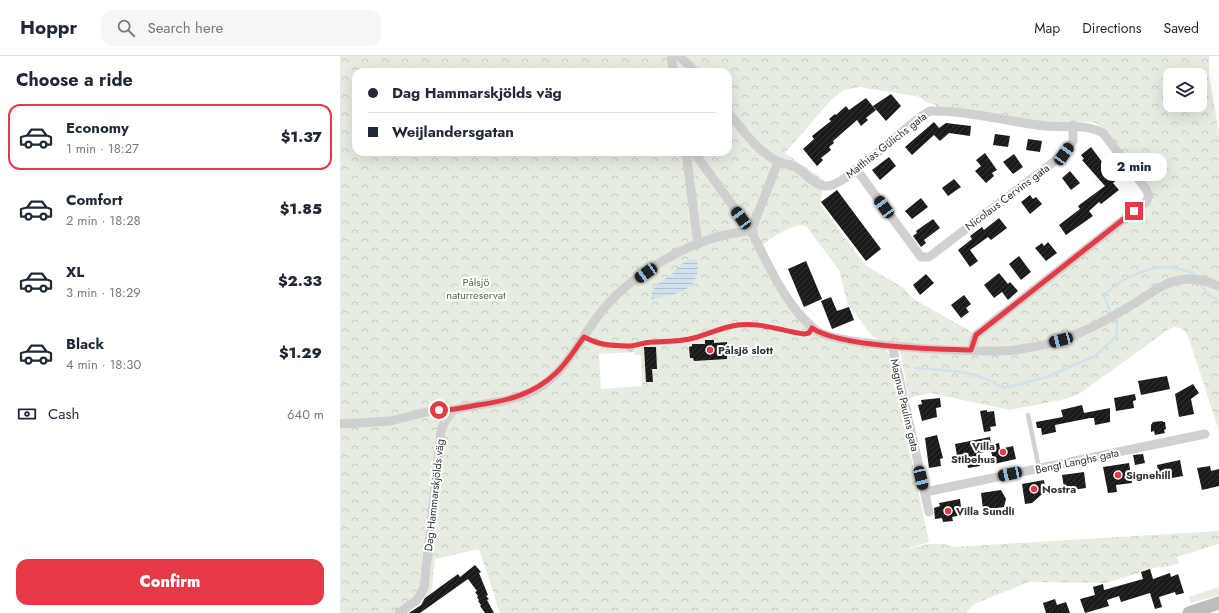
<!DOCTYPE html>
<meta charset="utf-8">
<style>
:root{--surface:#fff;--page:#f6f6f7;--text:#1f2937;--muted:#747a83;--line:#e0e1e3;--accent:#e63946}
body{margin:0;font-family:Jost,sans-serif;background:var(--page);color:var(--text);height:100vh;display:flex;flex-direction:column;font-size:15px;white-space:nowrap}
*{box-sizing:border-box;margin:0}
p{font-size:13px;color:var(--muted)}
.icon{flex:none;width:22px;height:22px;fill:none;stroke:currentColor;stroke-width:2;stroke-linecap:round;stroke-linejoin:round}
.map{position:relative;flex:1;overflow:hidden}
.drawer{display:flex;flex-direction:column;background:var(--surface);width:340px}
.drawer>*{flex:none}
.guide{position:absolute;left:12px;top:12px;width:380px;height:88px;border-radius:12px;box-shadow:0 4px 16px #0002;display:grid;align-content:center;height:88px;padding:0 16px;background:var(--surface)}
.tools{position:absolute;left:823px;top:12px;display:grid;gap:8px}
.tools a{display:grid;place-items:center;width:44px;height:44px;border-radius:8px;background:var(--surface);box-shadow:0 4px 16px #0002;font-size:20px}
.end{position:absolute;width:18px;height:18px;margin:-9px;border:5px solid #e63946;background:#fff;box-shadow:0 0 0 2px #fff}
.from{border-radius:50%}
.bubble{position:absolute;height:28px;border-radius:12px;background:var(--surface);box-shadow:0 4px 16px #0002;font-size:13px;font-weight:800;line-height:28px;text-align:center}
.car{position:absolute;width:12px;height:24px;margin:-12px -6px;border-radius:5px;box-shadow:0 0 3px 1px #0007;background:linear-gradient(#222 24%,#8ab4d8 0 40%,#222 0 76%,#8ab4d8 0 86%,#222 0)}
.guide b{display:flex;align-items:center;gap:14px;height:38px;font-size:15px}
.guide b+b{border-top:1px solid var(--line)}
.guide i{width:10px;height:10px;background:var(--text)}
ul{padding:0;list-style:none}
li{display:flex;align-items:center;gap:12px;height:66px;margin:0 8px 6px;padding:0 8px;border:2px solid transparent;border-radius:12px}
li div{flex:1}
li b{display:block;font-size:15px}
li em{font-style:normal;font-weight:800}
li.on{border-color:var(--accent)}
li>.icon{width:36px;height:36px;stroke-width:1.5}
h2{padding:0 16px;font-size:18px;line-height:48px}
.pay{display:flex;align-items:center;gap:10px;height:44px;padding:0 16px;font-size:15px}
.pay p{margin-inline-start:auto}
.primary-button{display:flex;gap:8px;margin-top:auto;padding:8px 16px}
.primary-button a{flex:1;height:46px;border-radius:12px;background:var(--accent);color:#fff;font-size:16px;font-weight:800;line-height:46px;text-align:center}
header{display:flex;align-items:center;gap:24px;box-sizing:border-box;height:56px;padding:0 20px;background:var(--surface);border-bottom:1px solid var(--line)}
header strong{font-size:19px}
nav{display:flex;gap:22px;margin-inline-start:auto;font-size:14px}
.search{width:280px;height:36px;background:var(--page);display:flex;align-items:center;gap:10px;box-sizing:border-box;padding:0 14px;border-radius:12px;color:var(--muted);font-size:15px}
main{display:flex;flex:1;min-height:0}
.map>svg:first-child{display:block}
</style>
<header>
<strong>Hoppr</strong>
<div class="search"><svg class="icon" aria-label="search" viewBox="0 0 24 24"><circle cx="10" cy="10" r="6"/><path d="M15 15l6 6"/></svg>Search here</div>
<nav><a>Map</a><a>Directions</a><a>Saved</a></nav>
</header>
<main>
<section class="drawer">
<h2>Choose a ride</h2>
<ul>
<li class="on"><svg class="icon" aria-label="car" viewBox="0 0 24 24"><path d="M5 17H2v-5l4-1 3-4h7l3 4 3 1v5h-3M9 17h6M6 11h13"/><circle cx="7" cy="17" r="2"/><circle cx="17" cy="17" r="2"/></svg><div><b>Economy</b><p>1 min · 18:27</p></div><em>$1.37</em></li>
<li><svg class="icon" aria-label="car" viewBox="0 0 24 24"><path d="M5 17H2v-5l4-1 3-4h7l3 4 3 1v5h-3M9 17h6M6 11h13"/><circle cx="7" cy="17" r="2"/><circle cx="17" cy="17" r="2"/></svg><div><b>Comfort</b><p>2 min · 18:28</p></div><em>$1.85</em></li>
<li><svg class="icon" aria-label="car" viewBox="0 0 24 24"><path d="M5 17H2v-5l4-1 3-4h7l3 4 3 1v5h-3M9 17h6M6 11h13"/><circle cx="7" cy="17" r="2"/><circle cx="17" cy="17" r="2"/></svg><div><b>XL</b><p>3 min · 18:29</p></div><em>$2.33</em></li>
<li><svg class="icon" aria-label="car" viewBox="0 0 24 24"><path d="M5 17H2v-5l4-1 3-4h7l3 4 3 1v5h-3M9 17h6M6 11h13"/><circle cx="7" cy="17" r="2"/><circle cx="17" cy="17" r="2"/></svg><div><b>Black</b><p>4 min · 18:30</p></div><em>$1.29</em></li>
</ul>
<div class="pay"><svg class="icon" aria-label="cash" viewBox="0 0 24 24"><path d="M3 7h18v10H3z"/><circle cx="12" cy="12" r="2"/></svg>Cash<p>640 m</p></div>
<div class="primary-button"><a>Confirm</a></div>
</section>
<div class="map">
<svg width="879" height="557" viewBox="0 0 879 557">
<defs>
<pattern id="park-crowns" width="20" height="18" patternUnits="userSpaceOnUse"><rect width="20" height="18" fill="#e6ecdf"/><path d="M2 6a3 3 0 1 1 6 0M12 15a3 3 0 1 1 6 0" fill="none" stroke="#c6cbc0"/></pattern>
<pattern id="water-rules" width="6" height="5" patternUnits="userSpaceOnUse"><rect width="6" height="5" fill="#cfe2ee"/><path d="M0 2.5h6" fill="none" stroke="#b2c2cd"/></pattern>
<pattern id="building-hatch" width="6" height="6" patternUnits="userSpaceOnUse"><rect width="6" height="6" fill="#1a1a1a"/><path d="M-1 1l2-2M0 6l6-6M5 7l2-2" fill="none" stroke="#333"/></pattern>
</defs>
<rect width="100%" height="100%" fill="#fff"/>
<path fill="#e6ecdf" d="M879,531V539L851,547L849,541Z"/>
<path fill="url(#park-crowns)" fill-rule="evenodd" d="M0,0H869V20L879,77V375L848,280C844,272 837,269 829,273L739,338L726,343L670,354L590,337L569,342L560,294L532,280L507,247L499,214L466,170C453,167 434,181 423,188L445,235L483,276L544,291L550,300L589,486L559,495L588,488H605L613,491L879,475V488L837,501L839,507L821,512L818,511L766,527L689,526L634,548L626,557H160L139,493L95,503L91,538L64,557H0ZM16,16H388V96H16ZM830,19H860V49H830ZM519,31L581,41L585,46L596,49V51L708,67L749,66L756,67L765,74L812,135L813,145L633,278L630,275L572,242L564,232L525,209L480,148L484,124L445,97L491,44L504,34ZM295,296V299H301L302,330L261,333L259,298Z"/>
<path fill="url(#water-rules)" d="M353,203L357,204C362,236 335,239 311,243C311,228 323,226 332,218C339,211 343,205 353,203Z"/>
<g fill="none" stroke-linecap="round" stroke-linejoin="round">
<g stroke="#cfe2ee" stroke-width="2.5">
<path d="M860,227L868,239L879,244"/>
<path d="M771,258L764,240C777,224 804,212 825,211C834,210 845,215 853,217L856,221"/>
<path d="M576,312C604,314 640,315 663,332L704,322L755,300L776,281L777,269L773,263"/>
</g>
</g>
<g fill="url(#building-hatch)">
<path d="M551,38L561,50L546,65L533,50Z"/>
<path d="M526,42L536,54L526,62L528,64L521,70L517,64L493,85L494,87L489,91L491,94L481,102L483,104L477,110L463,93L474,83L472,80L491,65L489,63L495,58L496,59L506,50L509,54Z"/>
<path d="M594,66L599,72L606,67L631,70L630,80L609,77L600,85L594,79L572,99L565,91Z"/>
<path d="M655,78L670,80L668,91L653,89Z"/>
<path d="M688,83L702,85L700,96L686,94Z"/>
<path d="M751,91L771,118L773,116L779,122L773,127L779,134L761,148L759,146L749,155L753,160L726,179L719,169L740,153L738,150L765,130L742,104L744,103L741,99Z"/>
<path d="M645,97L657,114L652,117L654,120L646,127L635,115L641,110L636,104Z"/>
<path d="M674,98L683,111L673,118L663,106Z"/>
<path d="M549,101L556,110L540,124L532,114Z"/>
<path d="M730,115L740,127L731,134L722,122Z"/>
<path d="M614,123L621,131L608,140L602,132Z"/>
<path d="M497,134L541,193L526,205L481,146Z"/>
<path d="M690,139L693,143L696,141L702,148L690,158L681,146Z"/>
<path d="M581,142L588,151L572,163L565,155Z"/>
<path d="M659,162L667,172L651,184L648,181L630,194L638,205L630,211L618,194L632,183L630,180L642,171L644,174Z"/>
<path d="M593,163L600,172L584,184L586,187L581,191L573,180L577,177L576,175Z"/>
<path d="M708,186L717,197L706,205L695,192L702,187L704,190Z"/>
<path d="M679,200L691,216L681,224L669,208Z"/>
<path d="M466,205L482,243L464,251L448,213Z"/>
<path d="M659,217L668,228L670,226L678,235L668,244L662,236L654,242L644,229Z"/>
<path d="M586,218L594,227L580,239L573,229Z"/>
<path d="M624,239L631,248L626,252L629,256L621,262L611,249Z"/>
<path d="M491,241L497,255L509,251L514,264L492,273L481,245Z"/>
<path d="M365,284H374V287L387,286V289H390V298H387V303L354,305L353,302H350L349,291L352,290V288H365Z"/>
<path d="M304,291H316L317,313H312L313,326H306Z"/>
<path d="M827,320L830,333L801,339L798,325Z"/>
<path d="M853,328L859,337L851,343L854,358L839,361L835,338Z"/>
<path d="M795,338L796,344L793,345L794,352L776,355L774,342Z"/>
<path d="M600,342L601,351L596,352L597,361L582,365L578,349L582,348L581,344Z"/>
<path d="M742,349L744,357L770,352V366L755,369L754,362H750L715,369L716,376L702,379L701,372H697L696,366L723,361L721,354Z"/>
<path d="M647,354V356L654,355L656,370L650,371L651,375L644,376L640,355Z"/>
<path d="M823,365V366H825L826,373L824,374L825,377L815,379L814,375L811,376V369L813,366Z"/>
<path d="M597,379L603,402L600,403L601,410L589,412L585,382Z"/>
<path d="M650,381L651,389L659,387L660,393L673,390L676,403L654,408L651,395L638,397L640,410L628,412L626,398L617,400L615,388Z"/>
<path d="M803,398L805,407L795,409L793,399Z"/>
<path d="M840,404L843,420L820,424L817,409Z"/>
<path d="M789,407L792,427L776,429L777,436L768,437L763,411Z"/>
<path d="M870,410L871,415L879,413V430L862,434L857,412Z"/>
<path d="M744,416L746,432L732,434V437L725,438L722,419Z"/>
<path d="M704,424L706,439H701L692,447L685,448L682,428Z"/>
<path d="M661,434L666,443L664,451L650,453L648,459L643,453L641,437Z"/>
<path d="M620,443L622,459L612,461L613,465L603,466L602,462L595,463L594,452L600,450L599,447Z"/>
<path d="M135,509L141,516L139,517L148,539L146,540L149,543L147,544L154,557H145L140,550L141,549L138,545L139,544L137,541L138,540L135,536L137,535L128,523L80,557H69L81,549L85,542L118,518L120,521Z"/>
<path d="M810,513L813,523L830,517L831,521L838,518L844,537L836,539L835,536L819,541L822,551L815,553L810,537L781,546L779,540L767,544L769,550L745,557L740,543L755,539L753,531L763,528L764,534L803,523L801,516Z"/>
<path d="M715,543L717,549L726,546L730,557H706L703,547Z"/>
</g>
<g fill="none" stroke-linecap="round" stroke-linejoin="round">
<g stroke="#d0d0d0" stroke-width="4.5">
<path d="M244,281L258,288L268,290L284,289L291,294"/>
<path d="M288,290C304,285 317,288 333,286C356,284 375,271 398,269C419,266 443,275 464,278L469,277L472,271"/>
<path d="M688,359L699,412"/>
</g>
<g stroke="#d0d0d0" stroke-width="9">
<path d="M331,0L334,16"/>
<path d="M339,0L356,16"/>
<path d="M388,56C402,73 417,95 437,105C443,108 451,108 457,112C466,117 473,129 485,130C505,133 567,66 590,55C626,54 669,66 706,70C726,72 744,67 763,77L806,133L809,140L806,146L636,279L631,294"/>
<path d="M346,96L358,188"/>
<path d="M354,96L411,175L438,106"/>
<path d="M516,113L581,201H589L724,98L733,85V69"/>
<path d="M552,289L589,456"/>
<path d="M0,368L50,365L99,353L113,354"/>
<path d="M585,436L865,378"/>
<path d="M59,557L77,544L84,532L101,376L104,367L113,354C143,346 176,348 203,329C227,312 240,284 258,260C289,218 358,178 411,175C427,206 448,255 477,275C499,290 645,298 675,294C697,291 719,286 739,277C759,269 777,258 795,247C810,238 824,226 841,224C854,221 866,225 879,230"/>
</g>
<path stroke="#bdbdbd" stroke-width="13" d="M849,557L879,547"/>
</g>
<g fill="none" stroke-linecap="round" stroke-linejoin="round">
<path stroke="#e63946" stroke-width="5" d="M99,354C113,355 125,351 138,349C167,345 194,338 216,317C227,307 235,293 244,281C262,290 269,289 288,290C293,291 305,286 312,286C326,285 340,286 354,282C369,278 382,271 398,269C419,266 443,275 464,278L469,277L472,272C499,291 595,293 631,294L636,279L794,155"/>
</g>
<g fill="#e63946" stroke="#fff" stroke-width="1.5">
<circle cx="370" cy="294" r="4"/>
<circle cx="663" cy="396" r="4"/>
<circle cx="778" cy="419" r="4"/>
<circle cx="694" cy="433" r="4"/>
<circle cx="608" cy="455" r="4"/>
</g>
<g text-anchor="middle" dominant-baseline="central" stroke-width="4" stroke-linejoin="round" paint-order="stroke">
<g font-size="11" fill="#333" stroke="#fff">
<text transform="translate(546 89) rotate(-38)">Matthias Gülichs gata</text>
<text transform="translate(667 141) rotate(-37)">Nicolaus Cervins gata</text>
<text transform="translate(565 349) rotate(77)">Magnus Paulins gata</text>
<text transform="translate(737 405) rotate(-12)">Bengt Langhs gata</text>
<text transform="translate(94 439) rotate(-84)">Dag Hammarskjölds väg</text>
</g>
<g font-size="11" fill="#56703f" stroke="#fff">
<text x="136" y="226">Pålsjö<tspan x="136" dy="13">naturreservat</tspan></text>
</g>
<g font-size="11" font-weight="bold" fill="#333" stroke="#fff" text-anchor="start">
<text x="378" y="294">Pålsjö slott</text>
<text x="655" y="390" text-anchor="end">Villa<tspan x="655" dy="13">Stibehus</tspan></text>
<text x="786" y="419">Signehill</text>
<text x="702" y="433">Nostra</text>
<text x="616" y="455">Villa Sundli</text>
</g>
</g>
</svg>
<div class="tools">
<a><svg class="icon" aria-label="layers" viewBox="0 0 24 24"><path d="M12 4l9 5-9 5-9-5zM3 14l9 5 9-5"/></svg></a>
</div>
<i class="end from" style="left:99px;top:354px"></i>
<i class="end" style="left:794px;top:155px"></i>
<div class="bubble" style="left:761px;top:97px;width:66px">2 min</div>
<i class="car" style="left:724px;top:98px;rotate:35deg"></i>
<i class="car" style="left:544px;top:151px;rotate:324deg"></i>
<i class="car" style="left:401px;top:162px;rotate:324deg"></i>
<i class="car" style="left:306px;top:217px;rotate:235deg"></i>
<i class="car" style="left:721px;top:284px;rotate:255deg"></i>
<i class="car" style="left:670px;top:418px;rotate:258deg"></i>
<i class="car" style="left:581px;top:422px;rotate:167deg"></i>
<div class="guide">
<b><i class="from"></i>Dag Hammarskjölds väg</b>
<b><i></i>Weijlandersgatan</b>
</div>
</div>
</main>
